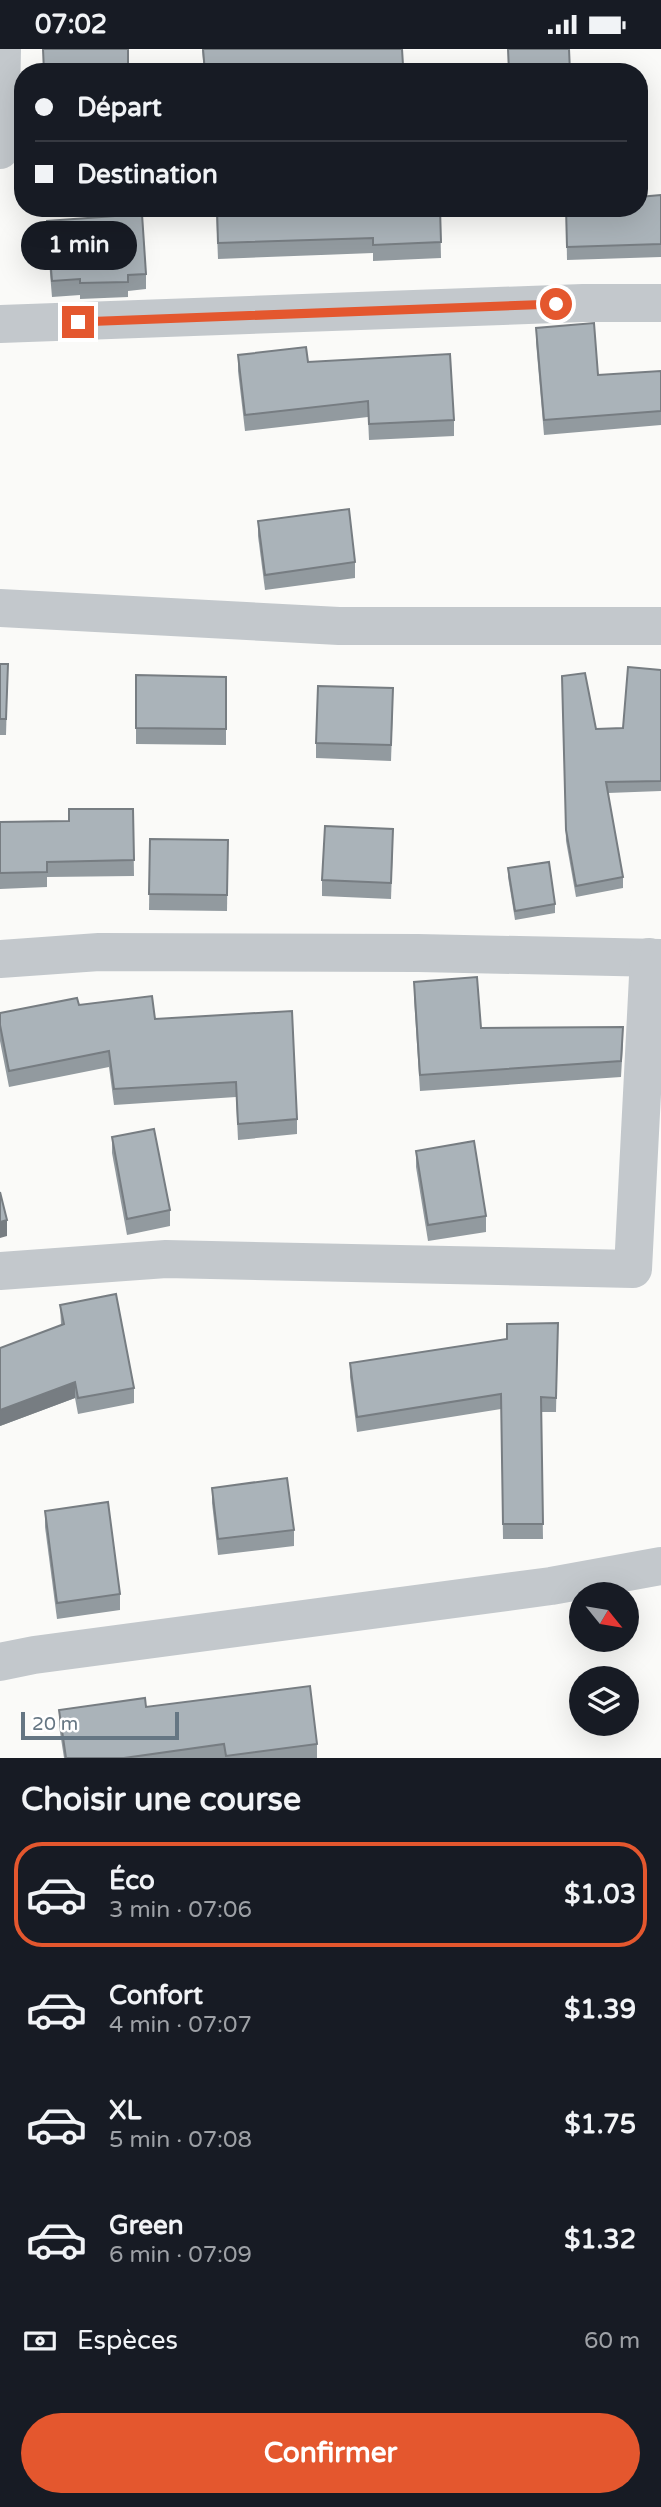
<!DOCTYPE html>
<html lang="fr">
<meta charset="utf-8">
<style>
:root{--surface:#171b24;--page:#20242c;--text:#f1f3f6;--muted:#9ea1a6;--line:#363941;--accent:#e4572e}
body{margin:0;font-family:"Varela Round",sans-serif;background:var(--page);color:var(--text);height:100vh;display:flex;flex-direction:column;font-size:26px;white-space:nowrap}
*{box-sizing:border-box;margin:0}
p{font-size:23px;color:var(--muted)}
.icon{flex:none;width:38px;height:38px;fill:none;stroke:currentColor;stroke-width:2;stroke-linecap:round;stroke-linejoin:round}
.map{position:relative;height:1709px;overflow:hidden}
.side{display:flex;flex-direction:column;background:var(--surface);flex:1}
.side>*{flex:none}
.hud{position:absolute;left:14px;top:14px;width:634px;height:154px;border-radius:28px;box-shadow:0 7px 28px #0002;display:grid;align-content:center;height:154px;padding:0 21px;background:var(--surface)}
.needle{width:46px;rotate:120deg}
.fabs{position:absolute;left:569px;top:1533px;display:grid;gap:14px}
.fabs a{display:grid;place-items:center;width:70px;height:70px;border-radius:50%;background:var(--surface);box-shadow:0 7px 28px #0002;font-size:35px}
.scale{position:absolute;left:21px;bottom:18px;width:158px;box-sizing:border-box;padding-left:7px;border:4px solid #657683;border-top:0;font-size:19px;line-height:24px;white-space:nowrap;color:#657683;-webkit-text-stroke:5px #fff;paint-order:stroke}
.end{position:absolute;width:32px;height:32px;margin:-16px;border:9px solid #e4572e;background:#fff;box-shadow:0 0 0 4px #fff}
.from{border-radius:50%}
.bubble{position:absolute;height:49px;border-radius:24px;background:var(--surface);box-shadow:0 7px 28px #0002;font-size:23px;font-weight:800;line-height:49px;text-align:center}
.hud b{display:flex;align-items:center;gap:24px;height:66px;font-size:26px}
.hud b+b{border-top:2px solid var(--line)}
.hud i{width:18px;height:18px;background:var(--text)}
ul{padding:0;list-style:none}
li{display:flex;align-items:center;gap:21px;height:105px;margin:0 14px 10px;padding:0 7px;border:4px solid transparent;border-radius:28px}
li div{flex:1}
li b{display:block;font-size:26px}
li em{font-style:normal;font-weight:800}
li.on{border-color:var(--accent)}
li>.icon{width:63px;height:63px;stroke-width:1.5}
h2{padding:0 21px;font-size:32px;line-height:84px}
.pay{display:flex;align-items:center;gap:18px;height:77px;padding:0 21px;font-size:26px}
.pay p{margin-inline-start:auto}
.action{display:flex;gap:14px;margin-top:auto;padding:14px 21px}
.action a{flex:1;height:80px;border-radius:42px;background:var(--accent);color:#fff;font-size:28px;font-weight:800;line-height:80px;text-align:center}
.status{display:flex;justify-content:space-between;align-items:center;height:49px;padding:0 35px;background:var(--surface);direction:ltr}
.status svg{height:19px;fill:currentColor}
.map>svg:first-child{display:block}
</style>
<div class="status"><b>07:02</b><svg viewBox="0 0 49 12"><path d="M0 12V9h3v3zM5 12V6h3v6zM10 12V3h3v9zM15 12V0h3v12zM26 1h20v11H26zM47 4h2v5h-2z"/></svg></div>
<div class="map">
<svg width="661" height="1709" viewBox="0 0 661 1709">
<rect width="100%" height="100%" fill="#fafaf8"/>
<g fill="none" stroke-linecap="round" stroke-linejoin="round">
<g stroke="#c3c8cc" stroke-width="38">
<path d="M0,101L2,0"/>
<path d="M0,275L583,254H661"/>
<path d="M0,559L339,577H661"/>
<path d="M0,910L99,903L418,904L661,909"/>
<path d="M0,1222L166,1210L633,1220L649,908"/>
<path d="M0,1613L34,1606L551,1537L661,1517"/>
</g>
</g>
<g fill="#929a9f">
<path d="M202,0H402L403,23H204Z"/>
<path d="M661,146V208L567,211L566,159Z"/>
<path d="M216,159H440L441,209L373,212V204L218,210Z"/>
<path d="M47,172L146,225V240L128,242V248L80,250V246L52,248L47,188Z"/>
<path d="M536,279L598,326L661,322V376L544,386L536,293Z"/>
<path d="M238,306L308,313L454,371V387L369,391L368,368L245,382L238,322Z"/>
<path d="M258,472L355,513V529L265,541L258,487Z"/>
<path d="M0,615H8L6,686H0Z"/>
<path d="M661,621V742L608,744L623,828V839L576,848L566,792L562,627L596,680L623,679Z"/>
<path d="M136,626L226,628V696L136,695Z"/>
<path d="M393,655L391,712L316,709V694Z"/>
<path d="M133,760L134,827L47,828V838L0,840V773L69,772Z"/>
<path d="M150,790L228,791L227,862L149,861Z"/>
<path d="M393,795L391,850L322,847V831Z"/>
<path d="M508,819L555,855V864L515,871L508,828Z"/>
<path d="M414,933L481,979L623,993L621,1028L420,1042L414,949Z"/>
<path d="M79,956L155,970L297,1070V1085L238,1091L236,1048L114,1056L109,1018L9,1038L0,992V964Z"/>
<path d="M112,1088L170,1161V1177L127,1186L112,1104Z"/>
<path d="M416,1102L486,1167V1183L428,1192L416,1118Z"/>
<path d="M60,1256L134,1339V1354L78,1365L75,1349L0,1377V1299L61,1276Z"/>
<path d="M558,1274L556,1363H541L543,1490H503L501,1360L357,1383L350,1328V1314L507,1290Z"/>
<path d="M212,1439L294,1481V1497L218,1506L212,1454Z"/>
<path d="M45,1462L120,1545V1561L57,1570L45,1478Z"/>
<path d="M146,1658L317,1695V1709H64L59,1677V1661Z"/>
</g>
<g fill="#777d82">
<path d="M7,1171V1187L0,1189V1173Z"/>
<path d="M75,1333V1349L0,1377V1361Z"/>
</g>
<g fill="#aab3b9" stroke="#777d82" stroke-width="2">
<path d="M43,0H128V23H44Z"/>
<path d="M203,0H402L403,16L323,23H205Z"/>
<path d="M508,0H569L570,23H509Z"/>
<path d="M661,146V195L567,198L566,159H639V148Z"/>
<path d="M217,159H440L441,193L373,196V189L218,194Z"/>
<path d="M142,165L146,225L128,226V233L80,234V230L52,232L47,172Z"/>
<path d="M594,274L598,326L661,322V362L544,371L536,279Z"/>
<path d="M306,298L308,313L450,305L454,371L369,375L368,352L245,366L238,306Z"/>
<path d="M349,460L355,513L265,526L258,472Z"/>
<path d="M0,615H8L6,670H0Z"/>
<path d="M628,618L661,621V732L606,733L623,828L576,837L566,781L562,627L585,624L596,680L623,679Z"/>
<path d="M136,626L226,628V680L136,679Z"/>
<path d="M318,637L393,639L391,696L316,694Z"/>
<path d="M69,760H133L134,811L47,813V823L0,824V773L69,772Z"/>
<path d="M325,777L393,780L391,834L322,831Z"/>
<path d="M150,790L228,791L227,846L149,845Z"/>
<path d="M549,813L555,855L515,862L508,819Z"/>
<path d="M477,928L481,979L623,978L621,1012L420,1026L414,933Z"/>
<path d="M152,947L155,970L292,962L297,1070L238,1075L236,1033L114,1040L109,1002L9,1022L0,976V964L77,949L79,956Z"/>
<path d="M154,1080L170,1161L127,1170L112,1088Z"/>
<path d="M474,1092L486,1167L428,1176L416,1102Z"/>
<path d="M0,1143L7,1171L0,1173Z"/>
<path d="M116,1245L134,1339L78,1349L75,1333L0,1361V1299L64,1275L60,1256Z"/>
<path d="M558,1274L556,1349L541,1348L543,1475H503L501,1345L357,1368L350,1314L507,1290V1275Z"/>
<path d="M287,1429L294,1481L218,1490L212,1439Z"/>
<path d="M108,1453L120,1545L57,1554L45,1462Z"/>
<path d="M310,1637L317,1695L226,1707L224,1695L124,1709H66L59,1661L145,1649L146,1658Z"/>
</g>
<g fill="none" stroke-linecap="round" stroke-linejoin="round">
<path stroke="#e4572e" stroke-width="9" d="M78,273L556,255"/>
</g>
</svg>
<div class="fabs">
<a><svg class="needle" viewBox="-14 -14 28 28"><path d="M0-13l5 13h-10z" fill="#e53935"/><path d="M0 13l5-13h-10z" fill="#9ea1a6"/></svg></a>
<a><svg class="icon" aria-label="layers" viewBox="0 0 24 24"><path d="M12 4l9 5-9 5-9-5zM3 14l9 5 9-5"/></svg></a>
</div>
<div class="scale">20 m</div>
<i class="end from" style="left:556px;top:255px"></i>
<i class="end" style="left:78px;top:273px"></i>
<div class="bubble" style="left:21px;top:172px;width:116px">1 min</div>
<div class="hud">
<b><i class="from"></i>Départ</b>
<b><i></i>Destination</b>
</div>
</div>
<section class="side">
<h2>Choisir une course</h2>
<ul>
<li class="on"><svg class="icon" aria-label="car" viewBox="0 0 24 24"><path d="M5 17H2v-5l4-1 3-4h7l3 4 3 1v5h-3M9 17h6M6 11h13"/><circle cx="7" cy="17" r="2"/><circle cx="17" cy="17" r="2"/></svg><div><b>Éco</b><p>3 min · 07:06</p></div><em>$1.03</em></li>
<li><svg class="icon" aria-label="car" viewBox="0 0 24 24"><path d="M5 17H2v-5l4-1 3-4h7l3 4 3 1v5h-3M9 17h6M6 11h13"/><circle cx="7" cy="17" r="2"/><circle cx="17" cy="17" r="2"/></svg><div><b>Confort</b><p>4 min · 07:07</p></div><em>$1.39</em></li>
<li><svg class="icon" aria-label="car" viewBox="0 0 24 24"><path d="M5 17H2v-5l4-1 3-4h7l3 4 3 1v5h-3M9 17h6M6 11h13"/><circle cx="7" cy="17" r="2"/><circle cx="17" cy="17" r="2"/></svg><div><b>XL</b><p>5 min · 07:08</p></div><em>$1.75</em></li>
<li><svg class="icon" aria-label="car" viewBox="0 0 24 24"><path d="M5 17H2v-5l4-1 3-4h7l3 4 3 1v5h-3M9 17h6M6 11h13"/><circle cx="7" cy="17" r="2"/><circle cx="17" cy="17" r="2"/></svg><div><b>Green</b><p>6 min · 07:09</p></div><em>$1.32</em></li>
</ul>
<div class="pay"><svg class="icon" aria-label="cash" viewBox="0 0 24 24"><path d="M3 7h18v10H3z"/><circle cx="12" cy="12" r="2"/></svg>Espèces<p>60 m</p></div>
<div class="action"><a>Confirmer</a></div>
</section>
